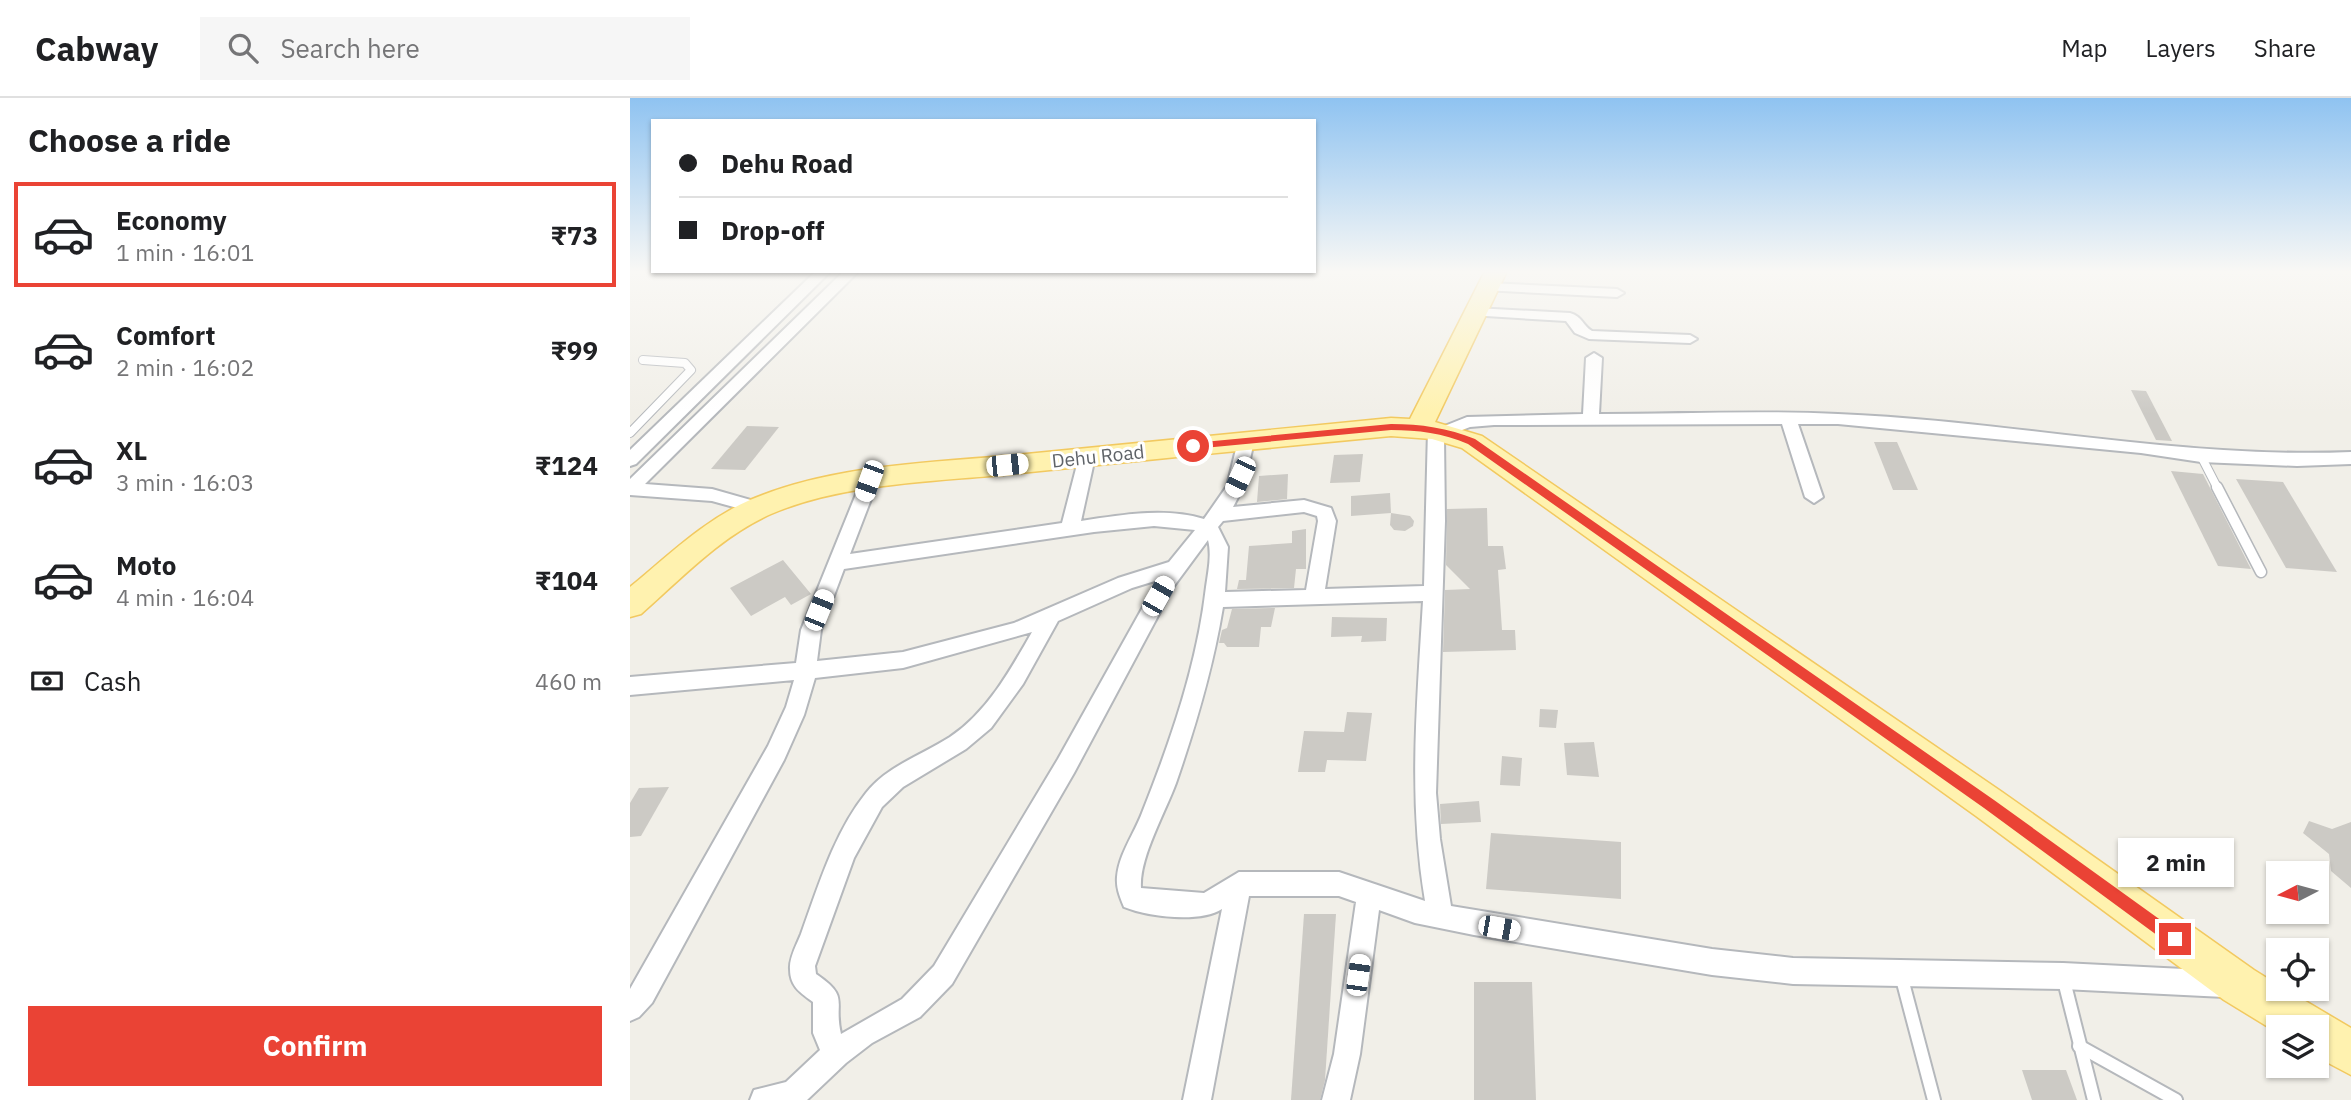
<!DOCTYPE html>
<meta charset="utf-8">
<style>
:root{--surface:#fff;--page:#f6f6f6;--text:#202124;--muted:#757577;--line:#e0e0e0;--accent:#ea4335}
body{margin:0;font-family:"IBM Plex Sans",sans-serif;background:var(--page);color:var(--text);height:100vh;display:flex;flex-direction:column;font-size:26px;white-space:nowrap}
*{box-sizing:border-box;margin:0}
p{font-size:23px;color:var(--muted)}
.icon{flex:none;width:38px;height:38px;fill:none;stroke:currentColor;stroke-width:2;stroke-linecap:round;stroke-linejoin:round}
.map{position:relative;flex:1;overflow:hidden}
.drawer{display:flex;flex-direction:column;background:var(--surface);width:630px}
.drawer>*{flex:none}
.banner{position:absolute;left:21px;top:21px;width:665px;height:154px;border-radius:0px;box-shadow:0 2px 5px #0004;display:grid;align-content:center;height:154px;padding:0 28px;background:var(--surface)}
.needle{width:46px;rotate:264deg}
.controls{position:absolute;left:1636px;top:763px;display:grid;gap:14px}
.controls a{display:grid;place-items:center;width:63px;height:63px;border-radius:0px;background:var(--surface);box-shadow:0 2px 5px #0004;font-size:35px}
.end{position:absolute;width:32px;height:32px;margin:-16px;border:9px solid #ea4335;background:#fff;box-shadow:0 0 0 4px #fff}
.from{border-radius:50%}
.bubble{position:absolute;height:49px;border-radius:0px;background:var(--surface);box-shadow:0 2px 5px #0004;font-size:23px;font-weight:800;line-height:49px;text-align:center}
.car{position:absolute;width:21px;height:42px;margin:-21px -10px;border-radius:9px;box-shadow:0 0 5px 2px #0007;background:linear-gradient(#fff 24%,#345 0 40%,#fff 0 76%,#345 0 86%,#fff 0)}
.banner b{display:flex;align-items:center;gap:24px;height:66px;font-size:26px}
.banner b+b{border-top:2px solid var(--line)}
.banner i{width:18px;height:18px;background:var(--text)}
ul{padding:0;list-style:none}
li{display:flex;align-items:center;gap:21px;height:105px;margin:0 14px 10px;padding:0 14px;border:4px solid transparent;border-radius:0px}
li div{flex:1}
li b{display:block;font-size:26px}
li em{font-style:normal;font-weight:800}
li.selected{border-color:var(--accent)}
li>.icon{width:63px;height:63px;stroke-width:1.5}
h2{padding:0 28px;font-size:32px;line-height:84px}
.pay{display:flex;align-items:center;gap:18px;height:77px;padding:0 28px;font-size:26px}
.pay p{margin-inline-start:auto}
.button{display:flex;gap:14px;margin-top:auto;padding:14px 28px}
.button a{flex:1;height:80px;border-radius:0px;background:var(--accent);color:#fff;font-size:28px;font-weight:800;line-height:80px;text-align:center}
header{display:flex;align-items:center;gap:42px;box-sizing:border-box;height:98px;padding:0 35px;background:var(--surface);border-bottom:2px solid var(--line)}
header strong{font-size:33px}
nav{display:flex;gap:38px;margin-inline-start:auto;font-size:24px}
.search{width:490px;height:63px;background:var(--page);display:flex;align-items:center;gap:18px;box-sizing:border-box;padding:0 24px;border-radius:0px;color:var(--muted);font-size:26px}
main{display:flex;flex:1;min-height:0}
.map>svg:first-child{display:block}
</style>
<header>
<strong>Cabway</strong>
<div class="search"><svg class="icon" aria-label="search" viewBox="0 0 24 24"><circle cx="10" cy="10" r="6"/><path d="M15 15l6 6"/></svg>Search here</div>
<nav><a>Map</a><a>Layers</a><a>Share</a></nav>
</header>
<main>
<section class="drawer">
<h2>Choose a ride</h2>
<ul>
<li class="selected"><svg class="icon" aria-label="car" viewBox="0 0 24 24"><path d="M5 17H2v-5l4-1 3-4h7l3 4 3 1v5h-3M9 17h6M6 11h13"/><circle cx="7" cy="17" r="2"/><circle cx="17" cy="17" r="2"/></svg><div><b>Economy</b><p>1 min · 16:01</p></div><em>₹73</em></li>
<li><svg class="icon" aria-label="car" viewBox="0 0 24 24"><path d="M5 17H2v-5l4-1 3-4h7l3 4 3 1v5h-3M9 17h6M6 11h13"/><circle cx="7" cy="17" r="2"/><circle cx="17" cy="17" r="2"/></svg><div><b>Comfort</b><p>2 min · 16:02</p></div><em>₹99</em></li>
<li><svg class="icon" aria-label="car" viewBox="0 0 24 24"><path d="M5 17H2v-5l4-1 3-4h7l3 4 3 1v5h-3M9 17h6M6 11h13"/><circle cx="7" cy="17" r="2"/><circle cx="17" cy="17" r="2"/></svg><div><b>XL</b><p>3 min · 16:03</p></div><em>₹124</em></li>
<li><svg class="icon" aria-label="car" viewBox="0 0 24 24"><path d="M5 17H2v-5l4-1 3-4h7l3 4 3 1v5h-3M9 17h6M6 11h13"/><circle cx="7" cy="17" r="2"/><circle cx="17" cy="17" r="2"/></svg><div><b>Moto</b><p>4 min · 16:04</p></div><em>₹104</em></li>
</ul>
<div class="pay"><svg class="icon" aria-label="cash" viewBox="0 0 24 24"><path d="M3 7h18v10H3z"/><circle cx="12" cy="12" r="2"/></svg>Cash<p>460 m</p></div>
<div class="button"><a>Confirm</a></div>
</section>
<div class="map">
<svg width="1721" height="1002" viewBox="0 0 1721 1002">
<rect width="100%" height="100%" fill="#f1efe8"/>
<g fill="#cccac5">
<path d="M1501,292L1516,293L1542,343L1526,342Z"/>
<path d="M117,328L149,329L115,372L81,371Z"/>
<path d="M1244,344H1267L1288,392H1263Z"/>
<path d="M733,356L730,384L700,385L704,357Z"/>
<path d="M1541,373L1573,376L1621,471L1588,468Z"/>
<path d="M658,376L657,401L627,404L629,378Z"/>
<path d="M1606,381L1653,384L1707,474L1656,470Z"/>
<path d="M760,395L761,415L721,418V398Z"/>
<path d="M857,410L858,448H873L876,471L868,472L872,532H885L886,552L813,554L815,492L840,491L816,467L817,411Z"/>
<path d="M761,415L780,418L784,423L783,428L775,433L764,432L760,427Z"/>
<path d="M676,431V471H666L664,490L607,491L609,482H616L619,448L662,445V433Z"/>
<path d="M153,462L181,496L161,507L155,499L121,518L100,490Z"/>
<path d="M645,510L641,529H631L629,549H597L594,545H589L592,532L597,530L602,511Z"/>
<path d="M702,519L757,520L756,543L731,544L732,538L701,539Z"/>
<path d="M910,611L928,612L926,630L909,629Z"/>
<path d="M717,614L742,615L736,663L697,662L695,674H668L674,633L714,634Z"/>
<path d="M964,644L969,679L937,677L934,645Z"/>
<path d="M872,658L892,660L890,688L870,687Z"/>
<path d="M39,689L11,738L0,739V705L9,690Z"/>
<path d="M849,703L851,724L811,726L810,706Z"/>
<path d="M1679,723L1702,731L1721,724V790L1701,773L1699,756L1673,735Z"/>
<path d="M861,735L991,744V801L856,791Z"/>
<path d="M674,816H706L695,982L690,1002H661Z"/>
<path d="M844,884H902L906,1002H844Z"/>
<path d="M1392,972H1436L1447,1002H1402Z"/>
</g>
<g fill="none" stroke-linecap="round" stroke-linejoin="round">
<g stroke="#b5b8bc" stroke-width="10">
<g id="service-far2">
<path d="M0,335L61,272L55,265L13,262"/>
<path d="M1571,358L1588,391"/>
</g>
</g>
<g stroke="#b5b8bc" stroke-width="13">
<path id="service-far1" d="M1587,389L1631,474"/>
</g>
<g stroke="#b5b8bc" stroke-width="16">
<g id="service">
<path d="M1271,877L1304,1002"/>
<path d="M1433,879L1464,1002"/>
<path d="M1449,948L1546,1002"/>
</g>
</g>
<g stroke="#b5b8bc" stroke-width="4">
<g id="minor">
<path d="M184,175H199L6,366L0,368V352Z"/>
<path d="M212,175H227L15,386L82,391L135,406L138,410L135,414L129,416L82,403L0,397V381Z"/>
<path d="M858,185L987,191L994,195L987,199L853,192L851,189Z"/>
<path d="M845,210L940,215C952,218 953,228 962,233L1060,237L1067,241L1060,245L959,241L945,235L936,223L840,217L838,214Z"/>
<path d="M964,255L972,260L969,316C1049,316 1129,312 1208,316C1380,323 1549,361 1721,354V366L1667,368L1571,364L1511,355L1208,326H1168L1193,399L1184,405L1175,399L1152,326L864,327L840,329L814,339L815,423L806,695L810,741L821,808L1082,851L1163,860L1433,865L1594,873L1603,877L1607,886L1603,895L1594,899L1433,891L1163,886L1082,877L844,837L785,825L749,812L730,956L720,1002H692L704,956L726,804L709,798H619L581,1002H553L592,811C571,825 518,819 494,809C490,799 486,790 487,779C489,756 504,736 512,715C541,642 567,567 576,489C578,474 582,457 578,442L544,488L444,675L322,886L290,919L242,945L216,965L177,1002H120L124,992L156,984L190,952L183,935V904C171,895 160,889 160,871C159,860 167,846 171,836C188,789 204,735 236,695C257,668 292,657 320,639C357,614 380,573 402,534L273,570L185,580L174,617L154,662L22,905L9,919L0,923V891L138,648L156,609L164,582L0,597V579L166,565L171,532L233,379L239,377L248,383L220,456L432,425L449,359L457,353L465,359L451,423C491,417 535,409 574,421L597,388L608,343L616,338L624,343L614,388L603,409L674,402L701,410L706,423L695,491L794,488L798,332L800,328L812,329L837,319L953,316L956,260ZM674,414L687,418L688,423L676,492L595,494L598,449L588,429L593,423ZM524,428L565,432L539,464L488,480L384,525L273,554L187,563L191,532L214,471L464,434ZM528,482L428,661L304,868L272,901L211,936C203,902 221,900 186,876L185,868L224,760L252,709L273,689L336,651L361,630L393,586L428,523L502,490ZM793,503C787,606 778,700 795,803L709,774H609L574,795L511,790C509,760 535,715 546,685C566,627 583,570 593,509Z"/>
</g>
</g>
<g stroke="#f2c960" stroke-width="3">
<path id="primary" d="M854,175H876L805,324L852,338L1372,694L1624,872L1648,887V891H1655L1721,930V977L1687,959V929H1648V935L1594,902L1346,718L832,350L802,341L761,338C634,350 508,363 381,376C304,384 212,385 141,416C91,438 52,480 11,516L0,519V489C38,458 74,422 120,402C202,367 298,365 386,357C511,345 636,332 761,320L780,321Z"/>
</g>
<use href="#service-far2" stroke="#fff" stroke-width="8"/>
<use href="#service-far1" stroke="#fff" stroke-width="10"/>
<use href="#service" stroke="#fff" stroke-width="12"/>
<use href="#minor" fill="#fff" fill-rule="evenodd"/>
<use href="#primary" fill="#fff2af" fill-rule="evenodd"/>
</g>
<linearGradient id="sky" x2="0" y2="1"><stop stop-color="#8fc3f1"/><stop offset="0.55" stop-color="#f9f8f5"/><stop offset="1" stop-color="#f9f8f5" stop-opacity="0"/></linearGradient>
<rect width="1721" height="316" fill="url(#sky)"/>
<path fill="#ea4335" d="M761,326C791,326 818,330 845,341L1364,702L1550,836L1552,841L1550,846L1545,848L1539,846L1354,710L838,346C813,335 788,332 761,332L563,351L558,348L563,345Z"/>
<g text-anchor="middle" dominant-baseline="central" stroke-width="6" stroke-linejoin="round" paint-order="stroke">
<g font-size="19" fill="#5f6368" stroke="#fff">
<text transform="translate(468 358) rotate(-6)">Dehu Road</text>
</g>
</g>
</svg>
<div class="controls">
<a><svg class="needle" viewBox="-14 -14 28 28"><path d="M0-13l5 13h-10z" fill="#e53935"/><path d="M0 13l5-13h-10z" fill="#757577"/></svg></a>
<a><svg class="icon" aria-label="locate" viewBox="0 0 24 24"><circle cx="12" cy="12" r="6"/><path d="M12 2v4M12 18v4M2 12h4M18 12h4"/></svg></a>
<a><svg class="icon" aria-label="layers" viewBox="0 0 24 24"><path d="M12 4l9 5-9 5-9-5zM3 14l9 5 9-5"/></svg></a>
</div>
<i class="end from" style="left:563px;top:348px"></i>
<i class="end" style="left:1545px;top:841px"></i>
<div class="bubble" style="left:1488px;top:740px;width:116px">2 min</div>
<i class="car" style="left:377px;top:367px;rotate:84deg"></i>
<i class="car" style="left:610px;top:379px;rotate:205deg"></i>
<i class="car" style="left:239px;top:383px;rotate:200deg"></i>
<i class="car" style="left:528px;top:498px;rotate:30deg"></i>
<i class="car" style="left:189px;top:512px;rotate:22deg"></i>
<i class="car" style="left:869px;top:830px;rotate:100deg"></i>
<i class="car" style="left:728px;top:877px;rotate:8deg"></i>
<div class="banner">
<b><i class="from"></i>Dehu Road</b>
<b><i></i>Drop-off</b>
</div>
</div>
</main>
